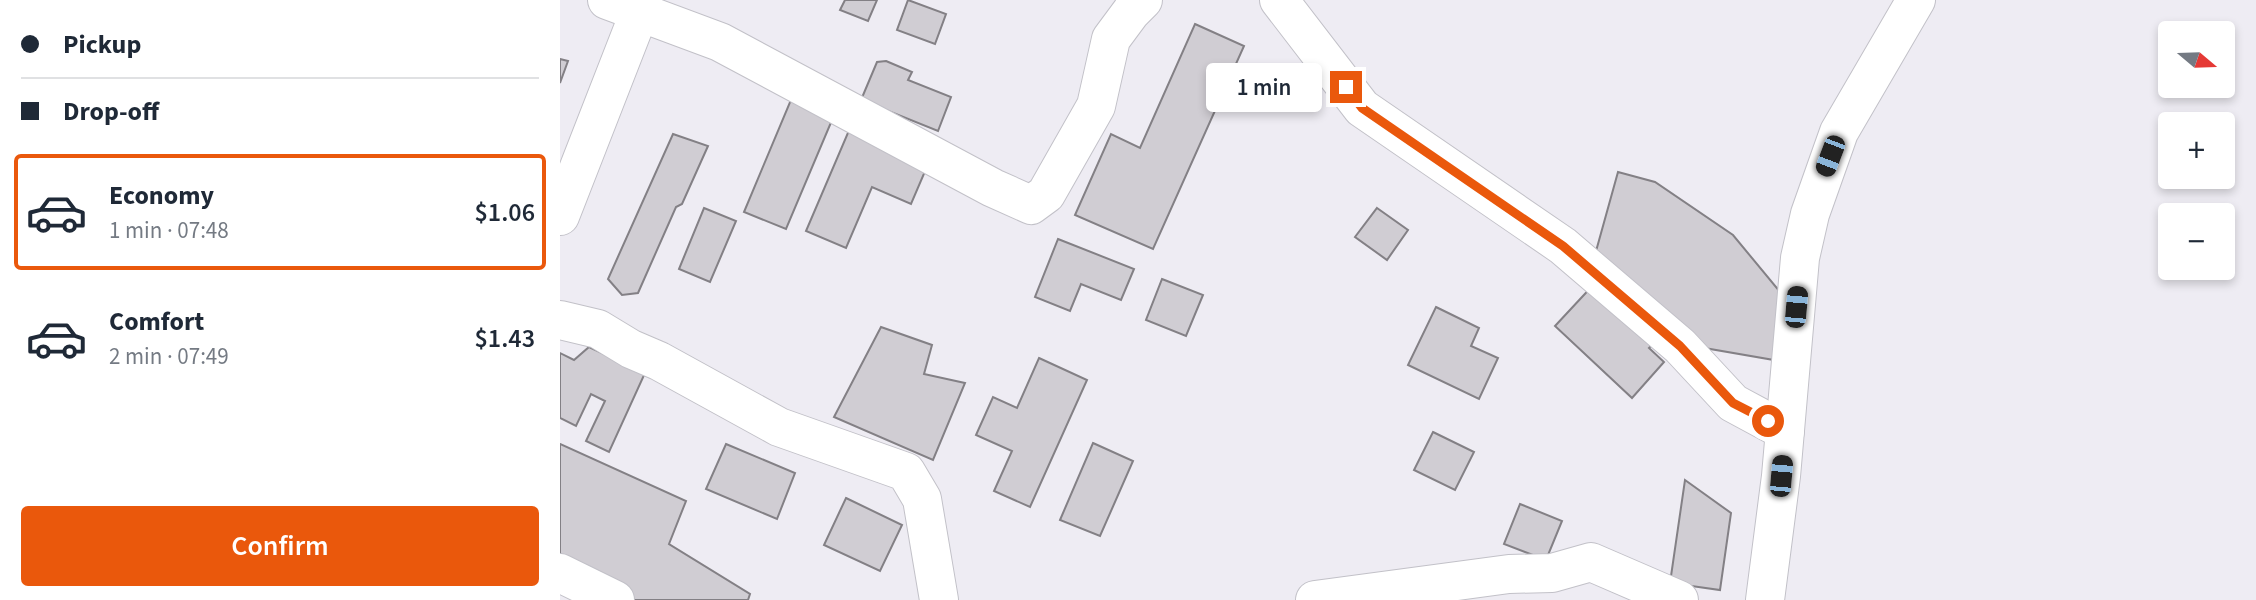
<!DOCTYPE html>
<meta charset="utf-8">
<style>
:root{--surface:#fff;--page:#f2f2f3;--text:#1f2937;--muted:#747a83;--line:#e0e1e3;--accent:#ea580c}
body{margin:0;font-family:"Source Sans 3",sans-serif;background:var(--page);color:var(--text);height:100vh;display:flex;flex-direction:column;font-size:26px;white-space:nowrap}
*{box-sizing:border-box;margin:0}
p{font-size:23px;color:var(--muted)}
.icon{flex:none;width:38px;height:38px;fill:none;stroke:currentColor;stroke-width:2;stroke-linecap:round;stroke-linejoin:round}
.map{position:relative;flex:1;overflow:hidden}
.sheet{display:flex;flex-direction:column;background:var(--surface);width:560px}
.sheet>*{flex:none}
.top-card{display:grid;align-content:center;height:154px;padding:0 21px;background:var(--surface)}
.needle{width:46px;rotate:109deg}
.buttons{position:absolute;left:1598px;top:21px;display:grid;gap:14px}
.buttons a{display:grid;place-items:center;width:77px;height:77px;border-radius:7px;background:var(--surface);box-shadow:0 4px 10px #0003;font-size:35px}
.end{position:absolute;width:32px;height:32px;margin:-16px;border:9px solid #ea580c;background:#fff;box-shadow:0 0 0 4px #fff}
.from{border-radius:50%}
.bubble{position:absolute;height:49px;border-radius:7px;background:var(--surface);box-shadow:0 4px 10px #0003;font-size:23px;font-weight:600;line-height:49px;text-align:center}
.car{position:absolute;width:21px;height:42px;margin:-21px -10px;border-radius:9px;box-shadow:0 0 5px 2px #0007;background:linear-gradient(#222 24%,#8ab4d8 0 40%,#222 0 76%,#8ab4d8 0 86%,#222 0)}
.top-card b{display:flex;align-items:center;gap:24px;height:66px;font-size:26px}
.top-card b+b{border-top:2px solid var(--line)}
.top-card i{width:18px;height:18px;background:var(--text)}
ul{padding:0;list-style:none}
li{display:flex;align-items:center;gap:21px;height:116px;margin:0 14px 10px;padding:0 7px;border:4px solid transparent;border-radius:7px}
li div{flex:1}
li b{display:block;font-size:26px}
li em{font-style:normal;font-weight:600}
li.current{border-color:var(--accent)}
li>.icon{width:63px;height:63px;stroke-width:1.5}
.action{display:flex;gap:14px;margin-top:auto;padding:14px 21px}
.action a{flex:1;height:80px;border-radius:7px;background:var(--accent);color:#fff;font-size:28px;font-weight:600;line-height:80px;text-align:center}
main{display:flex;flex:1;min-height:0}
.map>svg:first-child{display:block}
</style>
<main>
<section class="sheet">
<div class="top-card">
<b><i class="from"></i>Pickup</b>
<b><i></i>Drop-off</b>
</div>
<ul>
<li class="current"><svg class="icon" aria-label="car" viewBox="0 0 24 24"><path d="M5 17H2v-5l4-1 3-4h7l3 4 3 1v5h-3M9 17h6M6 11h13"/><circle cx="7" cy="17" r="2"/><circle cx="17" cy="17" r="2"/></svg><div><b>Economy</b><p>1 min · 07:48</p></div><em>$1.06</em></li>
<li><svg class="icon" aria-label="car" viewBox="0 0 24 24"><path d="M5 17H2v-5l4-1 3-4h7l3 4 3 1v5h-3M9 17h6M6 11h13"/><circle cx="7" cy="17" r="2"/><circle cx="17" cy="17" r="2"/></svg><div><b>Comfort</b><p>2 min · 07:49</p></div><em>$1.43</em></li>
</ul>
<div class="action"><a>Confirm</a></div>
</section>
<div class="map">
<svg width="1696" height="600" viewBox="0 0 1696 600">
<rect width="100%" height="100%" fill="#eeecf3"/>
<g fill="#d0cdd3" stroke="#838085" stroke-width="2">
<path d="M285,0H317L308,21L280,10Z"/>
<path d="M348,0L386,14L375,44L337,30Z"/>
<path d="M635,24L684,46L593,249L515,215L551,134L580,148Z"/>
<path d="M0,59L8,61L0,83Z"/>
<path d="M326,61L352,72L348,80L391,97L378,131L301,100L317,62Z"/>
<path d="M233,95L275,113L226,229L184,212Z"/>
<path d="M290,128L369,162L351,204L312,187L286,248L246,231Z"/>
<path d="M113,134L148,146L122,204L116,207L78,293L62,295L48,279Z"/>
<path d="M1058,172L1095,182L1173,235L1225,298L1214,360L1133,346L1033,262Z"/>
<path d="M144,208L176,221L150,282L119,269Z"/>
<path d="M817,208L848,230L827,260L795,237Z"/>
<path d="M498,239L574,269L561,300L521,284L510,311L475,297Z"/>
<path d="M602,279L643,295L626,336L586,320Z"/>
<path d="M1036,282L1098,339L1089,348L1104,362L1072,398L995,326Z"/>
<path d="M876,307L919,328L911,346L938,358L919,399L848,365Z"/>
<path d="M321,327L372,345L364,374L405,383L373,460L274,417Z"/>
<path d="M29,347L85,373L49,452L26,441L45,401L31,394L16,426L0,418V353L14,360Z"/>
<path d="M479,358L527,380L470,507L434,491L452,451L416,435L433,397L457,408Z"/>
<path d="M873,432L914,452L895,490L854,470Z"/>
<path d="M533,443L573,461L540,536L500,520Z"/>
<path d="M0,444L126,501L109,544L190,594L188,600H74L0,562Z"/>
<path d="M166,444L235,473L217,519L146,489Z"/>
<path d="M1125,480L1171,513L1160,590L1110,583Z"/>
<path d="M286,498L342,525L320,571L264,545Z"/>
<path d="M960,504L1002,521L986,560L944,544Z"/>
</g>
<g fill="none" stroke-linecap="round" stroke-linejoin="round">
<g stroke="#c2c1c8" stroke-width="40">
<g id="minor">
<path d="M47,0L160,42L433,188L471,205L486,194L536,106L551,39L571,12L583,0"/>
<path d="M719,0L802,108L1003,246L1120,346L1173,403L1225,431"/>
<path d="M0,216L80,11"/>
<path d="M0,320L38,329L71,349L99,361L219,427L346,472L362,499L379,600"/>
<path d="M0,573L55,600"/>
<path d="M755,600L949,574L992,573L1031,562L1119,600"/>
<path d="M1205,600L1221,476L1240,258L1250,214L1279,132L1356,0"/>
</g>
</g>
<use href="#minor" stroke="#fff" stroke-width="38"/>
</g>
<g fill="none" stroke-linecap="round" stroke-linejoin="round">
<path stroke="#ea580c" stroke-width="9" d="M786,87L802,108L1003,246L1120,346L1173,403L1208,421"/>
</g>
</svg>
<div class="buttons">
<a><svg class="needle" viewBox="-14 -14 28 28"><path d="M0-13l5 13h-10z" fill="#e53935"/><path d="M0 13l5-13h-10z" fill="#747a83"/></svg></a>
<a>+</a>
<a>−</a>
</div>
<i class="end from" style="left:1208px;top:421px"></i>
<i class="end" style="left:786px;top:87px"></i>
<div class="bubble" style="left:646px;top:63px;width:116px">1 min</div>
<i class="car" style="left:1270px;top:156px;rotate:201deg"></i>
<i class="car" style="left:1236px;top:307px;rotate:5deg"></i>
<i class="car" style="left:1221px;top:476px;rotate:5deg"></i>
</div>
</main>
